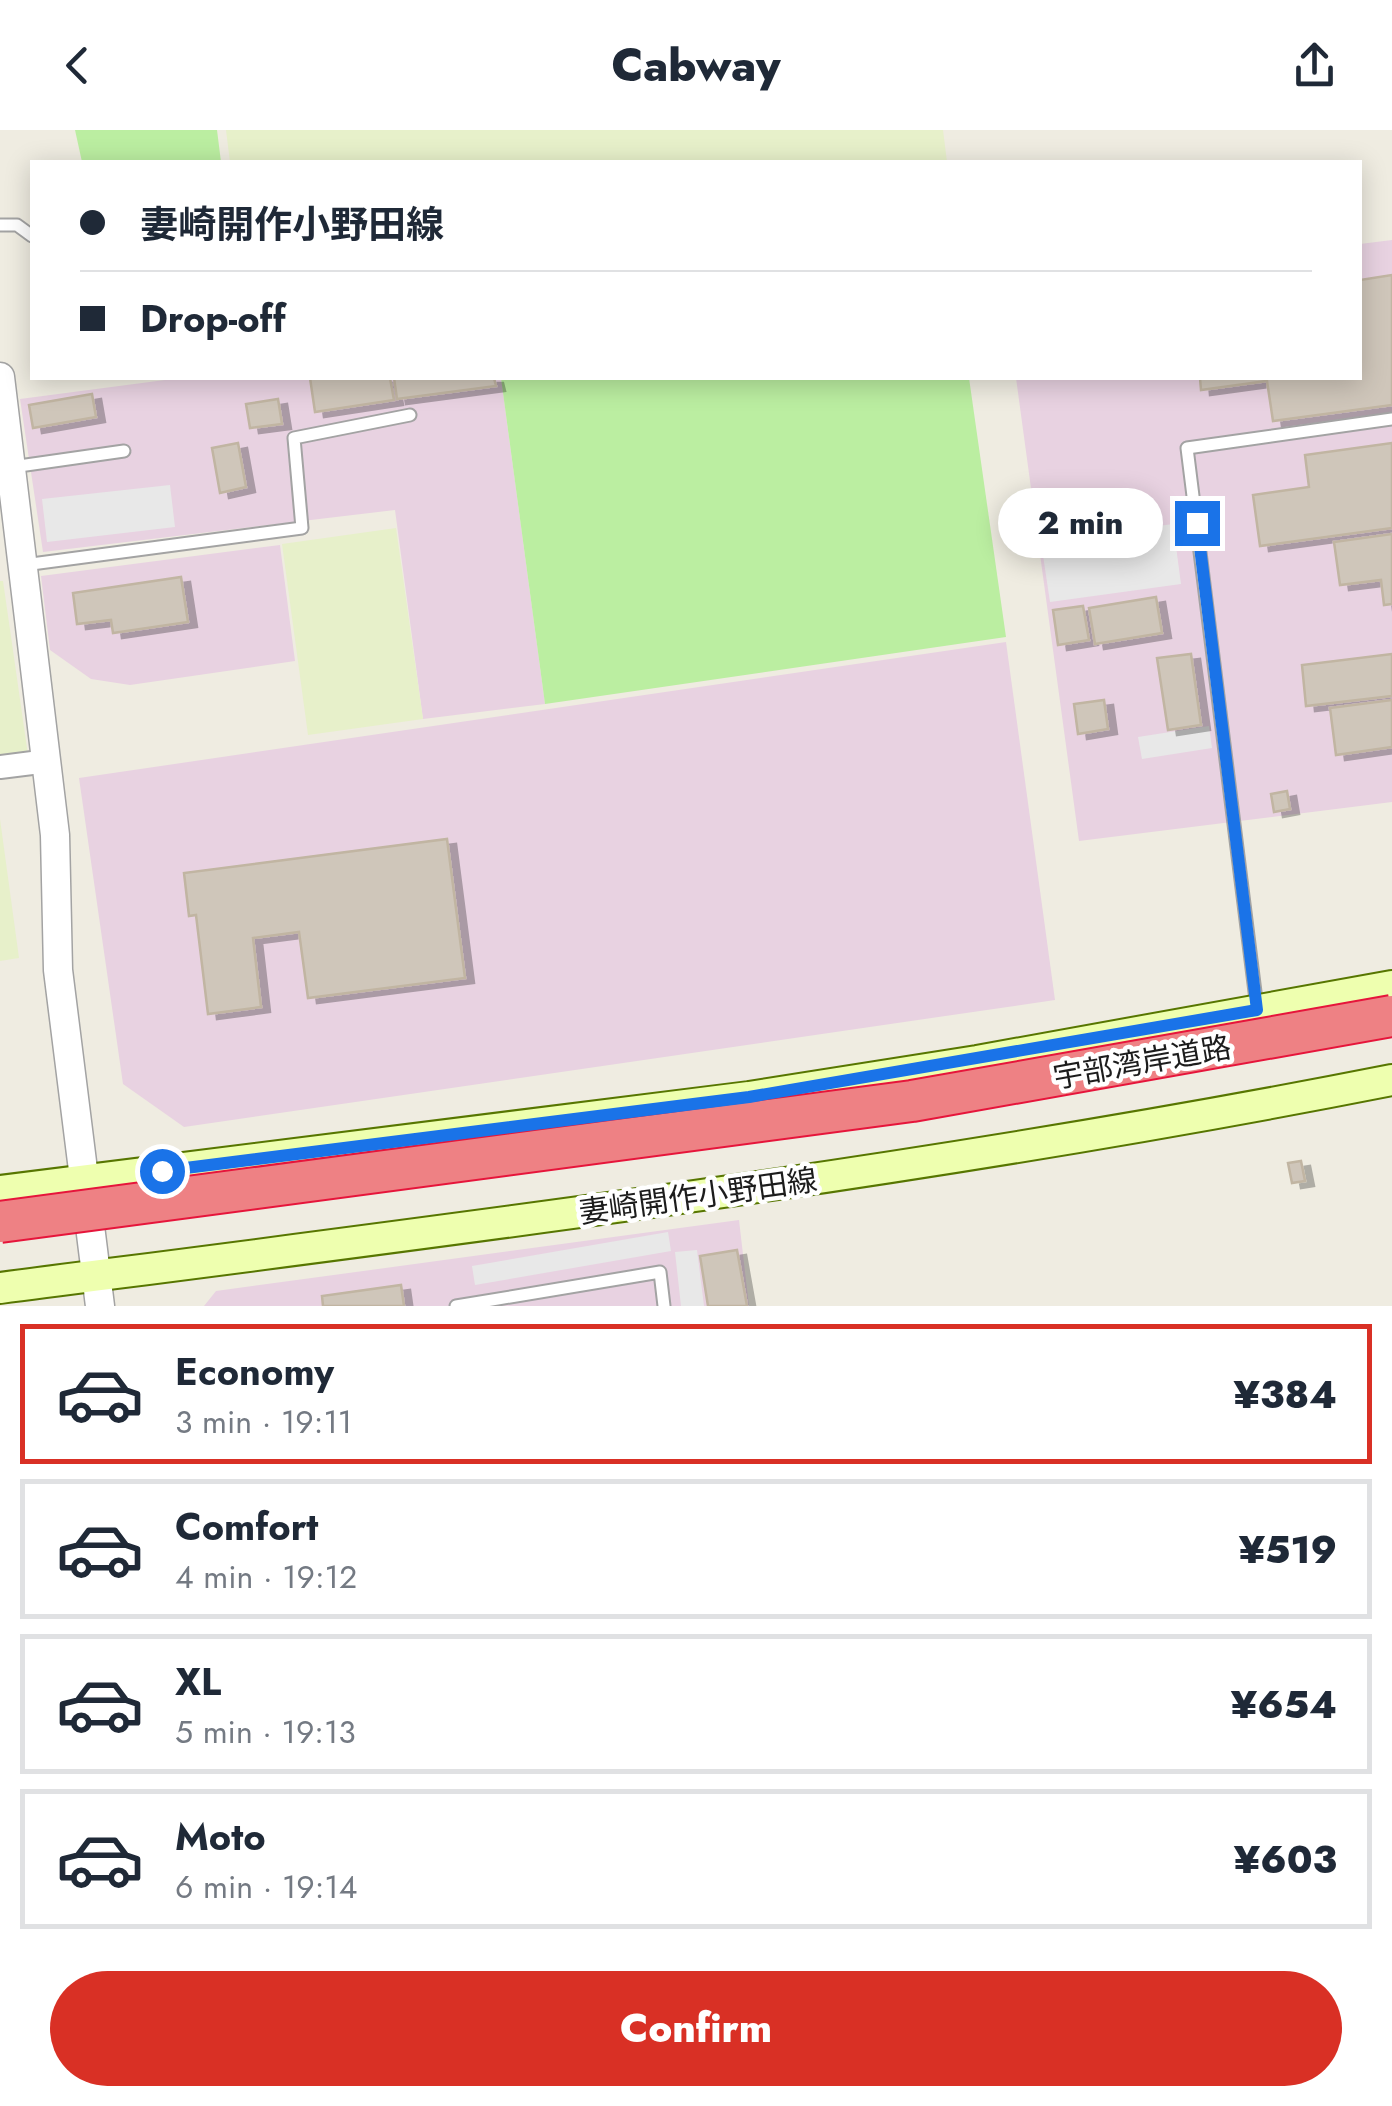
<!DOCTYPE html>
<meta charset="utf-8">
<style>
:root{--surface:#fff;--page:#f2f2f3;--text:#1f2937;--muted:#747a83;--line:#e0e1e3;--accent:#d93025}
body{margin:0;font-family:Jost,"Noto Sans JP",sans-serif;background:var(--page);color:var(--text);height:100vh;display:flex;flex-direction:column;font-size:38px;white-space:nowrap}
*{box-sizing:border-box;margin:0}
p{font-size:32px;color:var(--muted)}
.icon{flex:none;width:55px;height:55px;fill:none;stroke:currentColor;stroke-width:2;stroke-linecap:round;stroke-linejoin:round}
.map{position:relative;height:1176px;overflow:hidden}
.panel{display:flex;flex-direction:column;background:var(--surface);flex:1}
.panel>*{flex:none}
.guide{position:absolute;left:30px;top:30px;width:1332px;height:220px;border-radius:0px;box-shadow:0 5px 25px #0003;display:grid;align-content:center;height:220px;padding:0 50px;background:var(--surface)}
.end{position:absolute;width:45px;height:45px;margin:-22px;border:12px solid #1a73e8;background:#fff;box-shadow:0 0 0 5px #fff}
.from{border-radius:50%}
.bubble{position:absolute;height:70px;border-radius:35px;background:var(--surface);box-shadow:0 5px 25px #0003;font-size:32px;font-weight:800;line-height:70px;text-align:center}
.guide b{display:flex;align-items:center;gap:35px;height:95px;font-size:38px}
.guide b+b{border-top:2px solid var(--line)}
.guide i{width:25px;height:25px;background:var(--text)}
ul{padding:18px 0 0;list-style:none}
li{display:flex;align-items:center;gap:30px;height:140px;margin:0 20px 15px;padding:0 30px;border:5px solid var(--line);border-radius:0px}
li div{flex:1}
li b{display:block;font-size:38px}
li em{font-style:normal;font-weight:800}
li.active{border-color:var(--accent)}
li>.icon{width:90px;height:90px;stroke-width:1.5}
.action{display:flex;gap:20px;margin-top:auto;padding:20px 50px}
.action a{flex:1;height:115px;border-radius:60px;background:var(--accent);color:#fff;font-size:40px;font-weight:800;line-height:115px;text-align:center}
header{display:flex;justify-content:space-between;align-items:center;height:130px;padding:0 50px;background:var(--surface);font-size:45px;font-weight:800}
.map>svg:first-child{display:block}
</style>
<header><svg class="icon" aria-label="back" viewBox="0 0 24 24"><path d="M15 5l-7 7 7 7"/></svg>Cabway<svg class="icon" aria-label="share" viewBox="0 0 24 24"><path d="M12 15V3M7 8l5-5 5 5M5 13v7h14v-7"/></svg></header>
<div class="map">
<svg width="1392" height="1176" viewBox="0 0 1392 1176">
<defs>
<filter id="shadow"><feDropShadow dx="9" dy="5" stdDeviation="0" flood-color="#0004"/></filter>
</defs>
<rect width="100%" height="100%" fill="#efece1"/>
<g fill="#e8d2e1">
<path d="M1392,110V672L1079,711L1016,248H1360V114Z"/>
<path d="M180,248H501L545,574L423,589L395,380L43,422L20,269Z"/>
<path d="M280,415L295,531L130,555L91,549L50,520L41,446Z"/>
<path d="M1006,512L1055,870L184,997L123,954L79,648Z"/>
<path d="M739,1090L749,1176H204L216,1161Z"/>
</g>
<g fill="#e7f0ca">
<path d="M226,0H943L947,32H230Z"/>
<path d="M396,398L423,589L308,605L282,414Z"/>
<path d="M0,451H3L28,625L0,628Z"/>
<path d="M0,689L19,828L0,831Z"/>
</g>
<g fill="#bbeea1">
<path d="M75,0H217L221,32H82Z"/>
<path d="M501,248H969L1006,507L545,574Z"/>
</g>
<g fill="#e8e8e8">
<path d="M170,355L175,397L47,412L42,369Z"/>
<path d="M1173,394L1181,454L1050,472L1041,412Z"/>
<path d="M1209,596L1212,618L1142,629L1138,607Z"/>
<path d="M668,1102L671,1121L475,1155L472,1136Z"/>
<path d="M697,1120L704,1176H681L675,1122Z"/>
</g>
<g fill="#cfc6ba" stroke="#c1b5a2" stroke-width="2.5" filter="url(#shadow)">
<path d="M1392,145V275L1273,291L1267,251L1201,260L1200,248H1360V150Z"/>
<path d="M310,248H390L394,270L315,282Z"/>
<path d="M394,248H494L496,256L397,269Z"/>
<path d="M92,264L96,287L33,298L29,275Z"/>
<path d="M278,269L282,294L250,298L246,274Z"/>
<path d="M238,313L246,357L220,363L212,318Z"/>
<path d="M1392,313V398L1260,416L1253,365L1309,357L1305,325Z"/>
<path d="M1392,404V474L1384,475L1381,450L1340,455L1334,412Z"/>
<path d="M181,447L188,492L113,503L111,490L77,494L73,463Z"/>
<path d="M1156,467L1162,503L1095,514L1089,478Z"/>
<path d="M1083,476L1089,510L1058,515L1053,480Z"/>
<path d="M1191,524L1201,595L1168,600L1157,528Z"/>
<path d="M1392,524V566L1306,576L1302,535Z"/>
<path d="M1104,570L1108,599L1078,604L1074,574Z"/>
<path d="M1392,570V617L1336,625L1330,578Z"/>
<path d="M1287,661L1290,679L1274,682L1271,664Z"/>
<path d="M447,709L465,848L308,868L299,802L253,808L261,877L208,884L196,785L189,786L184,743Z"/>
<path d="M1301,1031L1305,1051L1292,1053L1288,1033Z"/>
<path d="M737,1120L747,1176H708L700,1126Z"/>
<path d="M401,1155L404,1176H323L322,1166Z"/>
</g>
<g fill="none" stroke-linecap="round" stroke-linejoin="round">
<g stroke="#a3a3a3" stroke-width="15">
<g id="service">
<path d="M0,95H17L32,106"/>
<path d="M12,337L124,321"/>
<path d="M24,435L302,398L294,308L410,285"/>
<path d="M1257,878L1187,318L1392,289"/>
<path d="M456,1176L660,1142L664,1176"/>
</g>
</g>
<g stroke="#a3a3a3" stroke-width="26">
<path id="minor" d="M0,637L48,631"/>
</g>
<g stroke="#a3a3a3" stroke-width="31">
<path id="tertiary" d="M0,247L55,705L58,840L100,1176"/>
</g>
<g stroke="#577600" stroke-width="34">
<g id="secondary">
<path d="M0,1061L749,967L977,931L1392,856"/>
<path d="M0,1158C466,1098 931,1041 1392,950"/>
</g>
</g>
<use href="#service" stroke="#fff" stroke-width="11"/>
<use href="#minor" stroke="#fff" stroke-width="22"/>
<use href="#tertiary" stroke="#fff" stroke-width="28"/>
<use href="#secondary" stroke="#eeffaf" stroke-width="30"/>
<g stroke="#e6153b" stroke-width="44" stroke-linecap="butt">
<path id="motorway-bridge" d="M0,1092L912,971L1392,886"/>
</g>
<use href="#motorway-bridge" stroke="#ee8184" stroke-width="40"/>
</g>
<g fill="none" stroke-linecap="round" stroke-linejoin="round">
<path stroke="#1a73e8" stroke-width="12" d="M162,1041L749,967L1257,880L1197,393"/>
</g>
<g text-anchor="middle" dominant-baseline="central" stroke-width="9" stroke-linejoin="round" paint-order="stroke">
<g font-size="30" fill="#1c1c1c" stroke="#fff">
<text transform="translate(1142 932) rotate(-10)">宇部湾岸道路</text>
<text transform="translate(698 1066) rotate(-8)">妻崎開作小野田線</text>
</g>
</g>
</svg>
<i class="end from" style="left:162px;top:1041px"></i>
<i class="end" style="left:1197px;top:393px"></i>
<div class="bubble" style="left:998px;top:358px;width:165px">2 min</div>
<div class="guide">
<b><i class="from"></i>妻崎開作小野田線</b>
<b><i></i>Drop-off</b>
</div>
</div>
<section class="panel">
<ul>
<li class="active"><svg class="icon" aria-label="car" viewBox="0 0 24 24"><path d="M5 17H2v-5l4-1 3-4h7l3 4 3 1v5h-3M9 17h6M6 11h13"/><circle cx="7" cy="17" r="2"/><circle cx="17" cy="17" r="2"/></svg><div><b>Economy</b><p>3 min · 19:11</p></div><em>¥384</em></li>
<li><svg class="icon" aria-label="car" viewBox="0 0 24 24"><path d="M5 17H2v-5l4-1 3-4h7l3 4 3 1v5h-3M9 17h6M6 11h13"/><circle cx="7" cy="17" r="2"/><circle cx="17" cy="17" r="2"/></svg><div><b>Comfort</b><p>4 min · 19:12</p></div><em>¥519</em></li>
<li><svg class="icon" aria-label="car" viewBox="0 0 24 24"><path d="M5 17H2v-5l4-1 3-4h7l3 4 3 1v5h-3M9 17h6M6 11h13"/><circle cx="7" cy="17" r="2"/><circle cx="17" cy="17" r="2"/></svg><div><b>XL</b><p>5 min · 19:13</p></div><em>¥654</em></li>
<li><svg class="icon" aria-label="car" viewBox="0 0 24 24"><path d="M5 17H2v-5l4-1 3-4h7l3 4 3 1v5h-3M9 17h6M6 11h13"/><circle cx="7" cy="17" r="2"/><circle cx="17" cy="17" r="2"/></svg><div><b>Moto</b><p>6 min · 19:14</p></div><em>¥603</em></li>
</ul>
<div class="action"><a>Confirm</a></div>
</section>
